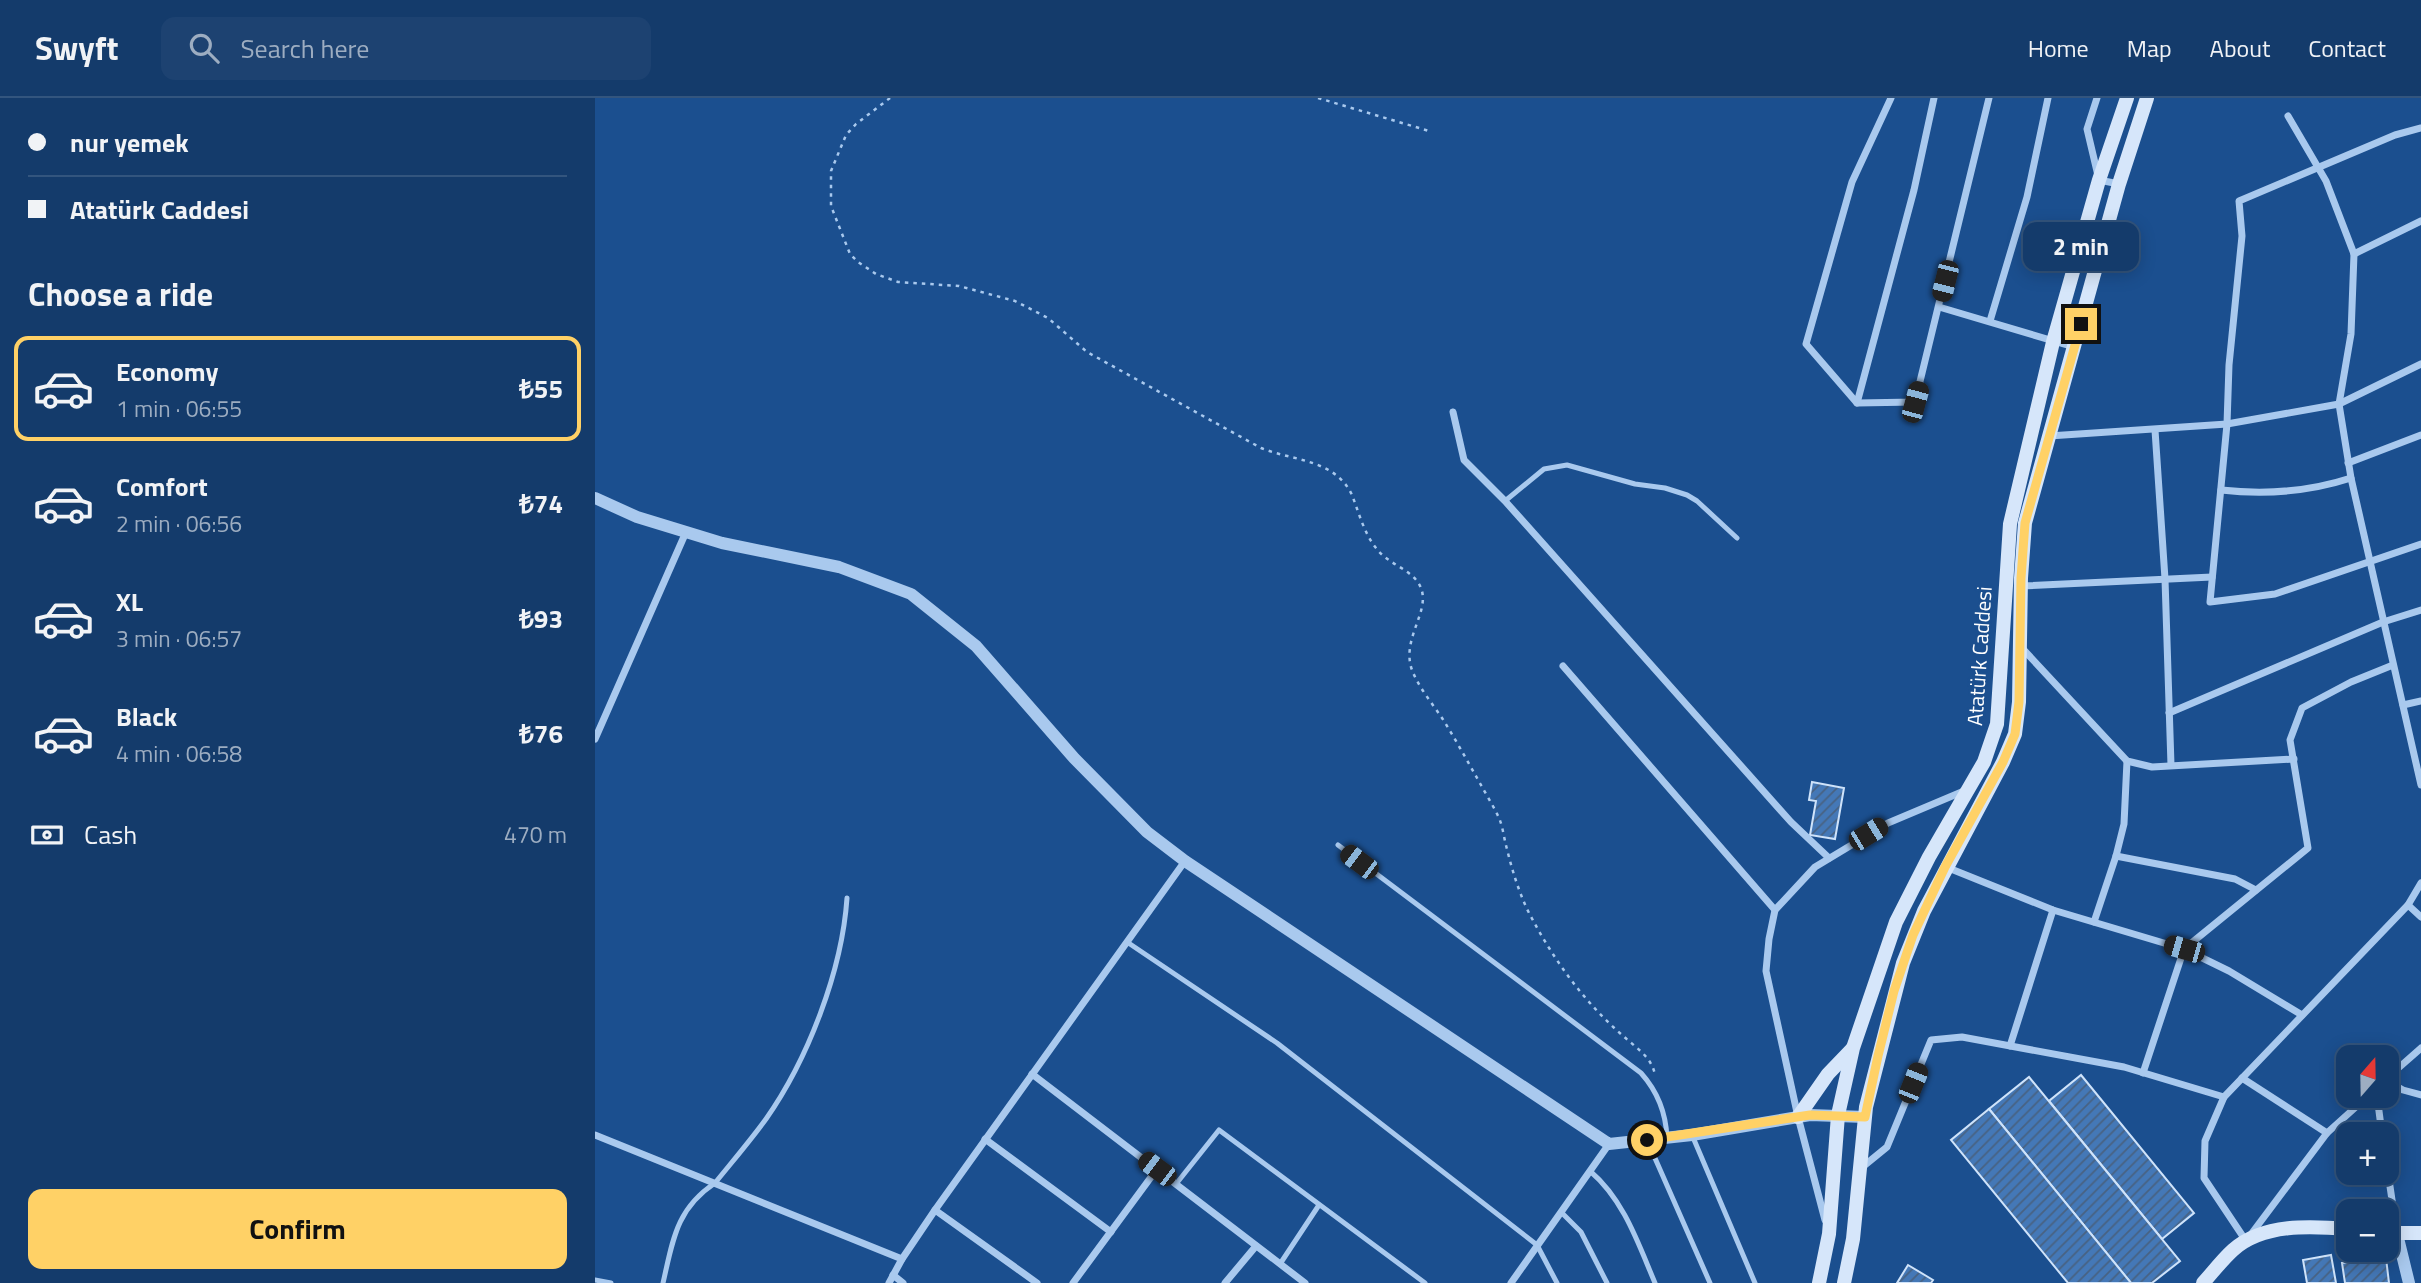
<!DOCTYPE html>
<meta charset="utf-8">
<style>
:root{--surface:#143b6b;--page:#1d4271;--text:#f1f3f6;--muted:#9dadc1;--line:#33557e;--accent:#ffd166}
body{margin:0;font-family:"Titillium Web",sans-serif;background:var(--page);color:var(--text);height:100vh;display:flex;flex-direction:column;font-size:26px;white-space:nowrap}
*{box-sizing:border-box;margin:0}
p{font-size:23px;color:var(--muted)}
.icon{flex:none;width:38px;height:38px;fill:none;stroke:currentColor;stroke-width:2;stroke-linecap:round;stroke-linejoin:round}
.map{position:relative;flex:1;overflow:hidden}
.details{display:flex;flex-direction:column;background:var(--surface);width:595px}
.details>*{flex:none}
.top-card{display:grid;align-content:center;height:154px;padding:0 28px;background:var(--surface)}
.needle{width:46px;rotate:20deg}
.controls{position:absolute;left:1741px;top:947px;display:grid;gap:14px}
.controls a{display:grid;place-items:center;width:63px;height:63px;border-radius:14px;background:var(--surface);box-shadow:0 4px 18px #0003,0 0 0 2px var(--line);font-size:35px}
.end{position:absolute;width:32px;height:32px;margin:-16px;border:9px solid #ffd166;background:#111;box-shadow:0 0 0 4px #111}
.from{border-radius:50%}
.bubble{position:absolute;height:49px;border-radius:14px;background:var(--surface);box-shadow:0 4px 18px #0003,0 0 0 2px var(--line);font-size:23px;font-weight:700;line-height:49px;text-align:center}
.car{position:absolute;width:21px;height:42px;margin:-21px -10px;border-radius:9px;box-shadow:0 0 5px 2px #0007;background:linear-gradient(#222 24%,#8ab4d8 0 40%,#222 0 76%,#8ab4d8 0 86%,#222 0)}
.top-card b{display:flex;align-items:center;gap:24px;height:66px;font-size:26px}
.top-card b+b{border-top:2px solid var(--line)}
.top-card i{width:18px;height:18px;background:var(--text)}
ul{padding:0;list-style:none}
li{display:flex;align-items:center;gap:21px;height:105px;margin:0 14px 10px;padding:0 14px;border:4px solid transparent;border-radius:14px}
li div{flex:1}
li b{display:block;font-size:26px}
li em{font-style:normal;font-weight:700}
li.active{border-color:var(--accent)}
li>.icon{width:63px;height:63px;stroke-width:1.5}
h2{padding:0 28px;font-size:32px;line-height:84px}
.pay{display:flex;align-items:center;gap:18px;height:77px;padding:0 28px;font-size:26px}
.pay p{margin-inline-start:auto}
.button{display:flex;gap:14px;margin-top:auto;padding:14px 28px}
.button a{flex:1;height:80px;border-radius:14px;background:var(--accent);color:#111;font-size:28px;font-weight:700;line-height:80px;text-align:center}
header{display:flex;align-items:center;gap:42px;box-sizing:border-box;height:98px;padding:0 35px;background:var(--surface);border-bottom:2px solid var(--line)}
header strong{font-size:33px}
nav{display:flex;gap:38px;margin-inline-start:auto;font-size:24px}
.search{width:490px;height:63px;background:var(--page);display:flex;align-items:center;gap:18px;box-sizing:border-box;padding:0 24px;border-radius:14px;color:var(--muted);font-size:26px}
main{display:flex;flex:1;min-height:0}
.map>svg:first-child{display:block}
</style>
<header>
<strong>Swyft</strong>
<div class="search"><svg class="icon" aria-label="search" viewBox="0 0 24 24"><circle cx="10" cy="10" r="6"/><path d="M15 15l6 6"/></svg>Search here</div>
<nav><a>Home</a><a>Map</a><a>About</a><a>Contact</a></nav>
</header>
<main>
<section class="details">
<div class="top-card">
<b><i class="from"></i>nur yemek</b>
<b><i></i>Atatürk Caddesi</b>
</div>
<h2>Choose a ride</h2>
<ul>
<li class="active"><svg class="icon" aria-label="car" viewBox="0 0 24 24"><path d="M5 17H2v-5l4-1 3-4h7l3 4 3 1v5h-3M9 17h6M6 11h13"/><circle cx="7" cy="17" r="2"/><circle cx="17" cy="17" r="2"/></svg><div><b>Economy</b><p>1 min · 06:55</p></div><em>₺55</em></li>
<li><svg class="icon" aria-label="car" viewBox="0 0 24 24"><path d="M5 17H2v-5l4-1 3-4h7l3 4 3 1v5h-3M9 17h6M6 11h13"/><circle cx="7" cy="17" r="2"/><circle cx="17" cy="17" r="2"/></svg><div><b>Comfort</b><p>2 min · 06:56</p></div><em>₺74</em></li>
<li><svg class="icon" aria-label="car" viewBox="0 0 24 24"><path d="M5 17H2v-5l4-1 3-4h7l3 4 3 1v5h-3M9 17h6M6 11h13"/><circle cx="7" cy="17" r="2"/><circle cx="17" cy="17" r="2"/></svg><div><b>XL</b><p>3 min · 06:57</p></div><em>₺93</em></li>
<li><svg class="icon" aria-label="car" viewBox="0 0 24 24"><path d="M5 17H2v-5l4-1 3-4h7l3 4 3 1v5h-3M9 17h6M6 11h13"/><circle cx="7" cy="17" r="2"/><circle cx="17" cy="17" r="2"/></svg><div><b>Black</b><p>4 min · 06:58</p></div><em>₺76</em></li>
</ul>
<div class="pay"><svg class="icon" aria-label="cash" viewBox="0 0 24 24"><path d="M3 7h18v10H3z"/><circle cx="12" cy="12" r="2"/></svg>Cash<p>470 m</p></div>
<div class="button"><a>Confirm</a></div>
</section>
<div class="map">
<svg width="1826" height="1185" viewBox="0 0 1826 1185">
<defs>
<pattern id="building-hatch" width="6" height="6" patternUnits="userSpaceOnUse" patternTransform="scale(1.75)"><rect width="6" height="6" fill="#4478b7"/><path d="M-1 1l2-2M0 6l6-6M5 7l2-2" fill="none" stroke="#486282"/></pattern>
</defs>
<rect width="100%" height="100%" fill="#1b4f8f"/>
<g fill="url(#building-hatch)" stroke="#cfe3fa" stroke-width="2">
<path d="M1217,684L1249,690L1240,741L1215,737L1221,703L1214,702Z"/>
<path d="M1486,977L1599,1115L1567,1141L1454,1003Z"/>
<path d="M1434,979L1585,1163L1557,1185H1536L1394,1011Z"/>
<path d="M1394,1011L1536,1185H1473L1356,1042Z"/>
<path d="M1736,1157L1741,1185H1712L1708,1162Z"/>
<path d="M1791,1160L1794,1185H1750L1747,1165Z"/>
<path d="M1313,1167L1338,1182L1336,1185H1302Z"/>
</g>
<g fill="none" stroke-linecap="round" stroke-linejoin="round">
<g stroke="#a9c9ee" stroke-width="2.5" stroke-dasharray="3.5 5" stroke-linecap="butt">
<path d="M295,0L261,26L251,37L236,73V108L255,156L263,164L281,176L303,184L364,188L420,203L453,220L492,254L666,350C698,363 740,361 757,397C764,415 769,435 781,450C792,465 812,470 822,483C841,508 807,536 816,569C822,588 838,606 849,623C862,644 874,666 886,687C892,698 899,709 904,720C908,729 909,741 912,751C917,772 923,791 932,811C956,858 987,902 1027,937C1040,949 1057,959 1060,977"/>
<path d="M723,0L834,33"/>
</g>
<g stroke="#a9c9ee" stroke-width="5">
<path d="M910,403L949,371L972,367L1040,386L1070,390L1092,397L1102,403L1142,440"/>
<path d="M743,747L1046,975C1063,994 1071,1014 1072,1040"/>
<path d="M532,844L682,945L942,1147L962,1185"/>
<path d="M1097,1037L1160,1185"/>
<path d="M1052,1042L1115,1185"/>
<path d="M995,1073C1029,1102 1043,1145 1060,1185"/>
<path d="M581,1086L624,1032L830,1185"/>
<path d="M966,1114L986,1134L1012,1185"/>
<path d="M685,1166L724,1107"/>
<path d="M0,1182L16,1185"/>
<path d="M68,1185C78,1142 81,1111 120,1085C137,1064 155,1043 171,1021C213,961 247,873 252,800"/>
</g>
<g stroke="#a9c9ee" stroke-width="7">
<path d="M1296,0L1257,84L1211,246L1262,305L1320,304L1394,0"/>
<path d="M1502,0L1492,31L1504,82L1524,86"/>
<path d="M1693,18L1731,83L1759,156L1756,236L1744,306L1756,380L1826,687"/>
<path d="M1826,30L1800,37L1644,103L1647,138L1634,267L1632,326L1615,504L1680,496L1826,446"/>
<path d="M1759,156L1826,123"/>
<path d="M1344,209L1479,249"/>
<path d="M1395,223L1432,99L1453,0"/>
<path d="M1262,305L1319,92L1339,0"/>
<path d="M858,314L869,362L910,403L1196,724L1234,760"/>
<path d="M1560,332L1570,481L1576,667"/>
<path d="M1454,338L1632,326L1744,306L1826,266"/>
<path d="M1753,365L1826,337"/>
<path d="M1626,392C1671,397 1713,394 1756,380"/>
<path d="M1426,488L1617,479"/>
<path d="M1426,549L1532,663L1557,669L1699,661"/>
<path d="M968,568L1180,812"/>
<path d="M1808,607L1826,603"/>
<path d="M1574,615L1788,524L1826,512"/>
<path d="M0,641L91,434"/>
<path d="M1521,758L1640,781L1661,792"/>
<path d="M1351,769L1458,812L1589,851L1634,873L1707,917"/>
<path d="M1813,807L1826,819"/>
<path d="M1499,824L1521,758L1529,726L1532,663"/>
<path d="M1415,948L1458,812"/>
<path d="M1548,975L1589,851L1713,750L1695,642L1707,610L1756,584L1798,567"/>
<path d="M437,976L710,1185"/>
<path d="M1647,980L1732,1035"/>
<path d="M1792,980L1826,950"/>
<path d="M1792,983L1808,992L1826,997"/>
<path d="M1773,998L1732,1035L1651,1143L1609,1080L1610,1043L1629,999L1813,807L1826,785"/>
<path d="M1782,998L1787,1036"/>
<path d="M0,1037L307,1161"/>
<path d="M390,1041L516,1134"/>
<path d="M1792,1068L1802,1136"/>
<path d="M1265,1071L1292,1049L1336,942L1367,939L1529,969L1629,999"/>
<path d="M340,1112L442,1185"/>
<path d="M1230,1122L1203,1019L1171,873L1174,841L1180,812L1220,769L1293,725L1369,693"/>
<path d="M298,1177L308,1185"/>
<path d="M294,1185L307,1161L340,1112L590,763"/>
<path d="M478,1185L562,1071"/>
<path d="M630,1185L661,1148"/>
<path d="M916,1185L1014,1046"/>
</g>
<g stroke="#a9c9ee" stroke-width="12">
<path d="M0,400L42,419L127,445L244,469L316,496L381,548L479,660L552,734L590,763L1014,1046L1097,1037L1215,1017L1270,1019"/>
<path d="M1802,1136L1814,1185"/>
</g>
<g stroke="#d6e6fa" stroke-width="14">
<path d="M1203,1019L1233,976L1257,951"/>
<path d="M1792,1135H1826"/>
<path d="M1224,1185L1234,1136L1243,1017L1258,950L1301,824L1334,759L1389,664L1402,626L1415,426L1458,244L1504,82L1532,0"/>
<path d="M1249,1185L1258,1141L1271,1009L1308,865L1329,813L1408,664L1420,636L1424,604L1426,480L1430,425L1524,86L1552,0"/>
<path d="M1608,1185C1618,1174 1627,1162 1638,1152C1668,1125 1716,1128 1754,1131"/>
</g>
</g>
<g fill="none" stroke-linecap="round" stroke-linejoin="round">
<path stroke="#ffd166" stroke-width="9" d="M1052,1042L1215,1017L1270,1019L1283,958L1299,893L1318,837L1350,769L1408,664L1420,636L1424,604L1426,480L1430,425L1486,226"/>
</g>
<g text-anchor="middle" dominant-baseline="central" stroke-width="5" stroke-linejoin="round" paint-order="stroke">
<g font-size="21" fill="#fff" stroke="#1b4f8f">
<text transform="translate(1384 558) rotate(-86)">Atatürk Caddesi</text>
</g>
</g>
</svg>
<div class="controls">
<a><svg class="needle" viewBox="-14 -14 28 28"><path d="M0-13l5 13h-10z" fill="#e53935"/><path d="M0 13l5-13h-10z" fill="#9dadc1"/></svg></a>
<a>+</a>
<a>−</a>
</div>
<i class="end from" style="left:1052px;top:1042px"></i>
<i class="end" style="left:1486px;top:226px"></i>
<div class="bubble" style="left:1428px;top:124px;width:116px">2 min</div>
<i class="car" style="left:1350px;top:183px;rotate:194deg"></i>
<i class="car" style="left:1320px;top:304px;rotate:15deg"></i>
<i class="car" style="left:1273px;top:736px;rotate:59deg"></i>
<i class="car" style="left:764px;top:764px;rotate:307deg"></i>
<i class="car" style="left:1589px;top:851px;rotate:286deg"></i>
<i class="car" style="left:1318px;top:985px;rotate:22deg"></i>
<i class="car" style="left:562px;top:1071px;rotate:307deg"></i>
</div>
</main>
